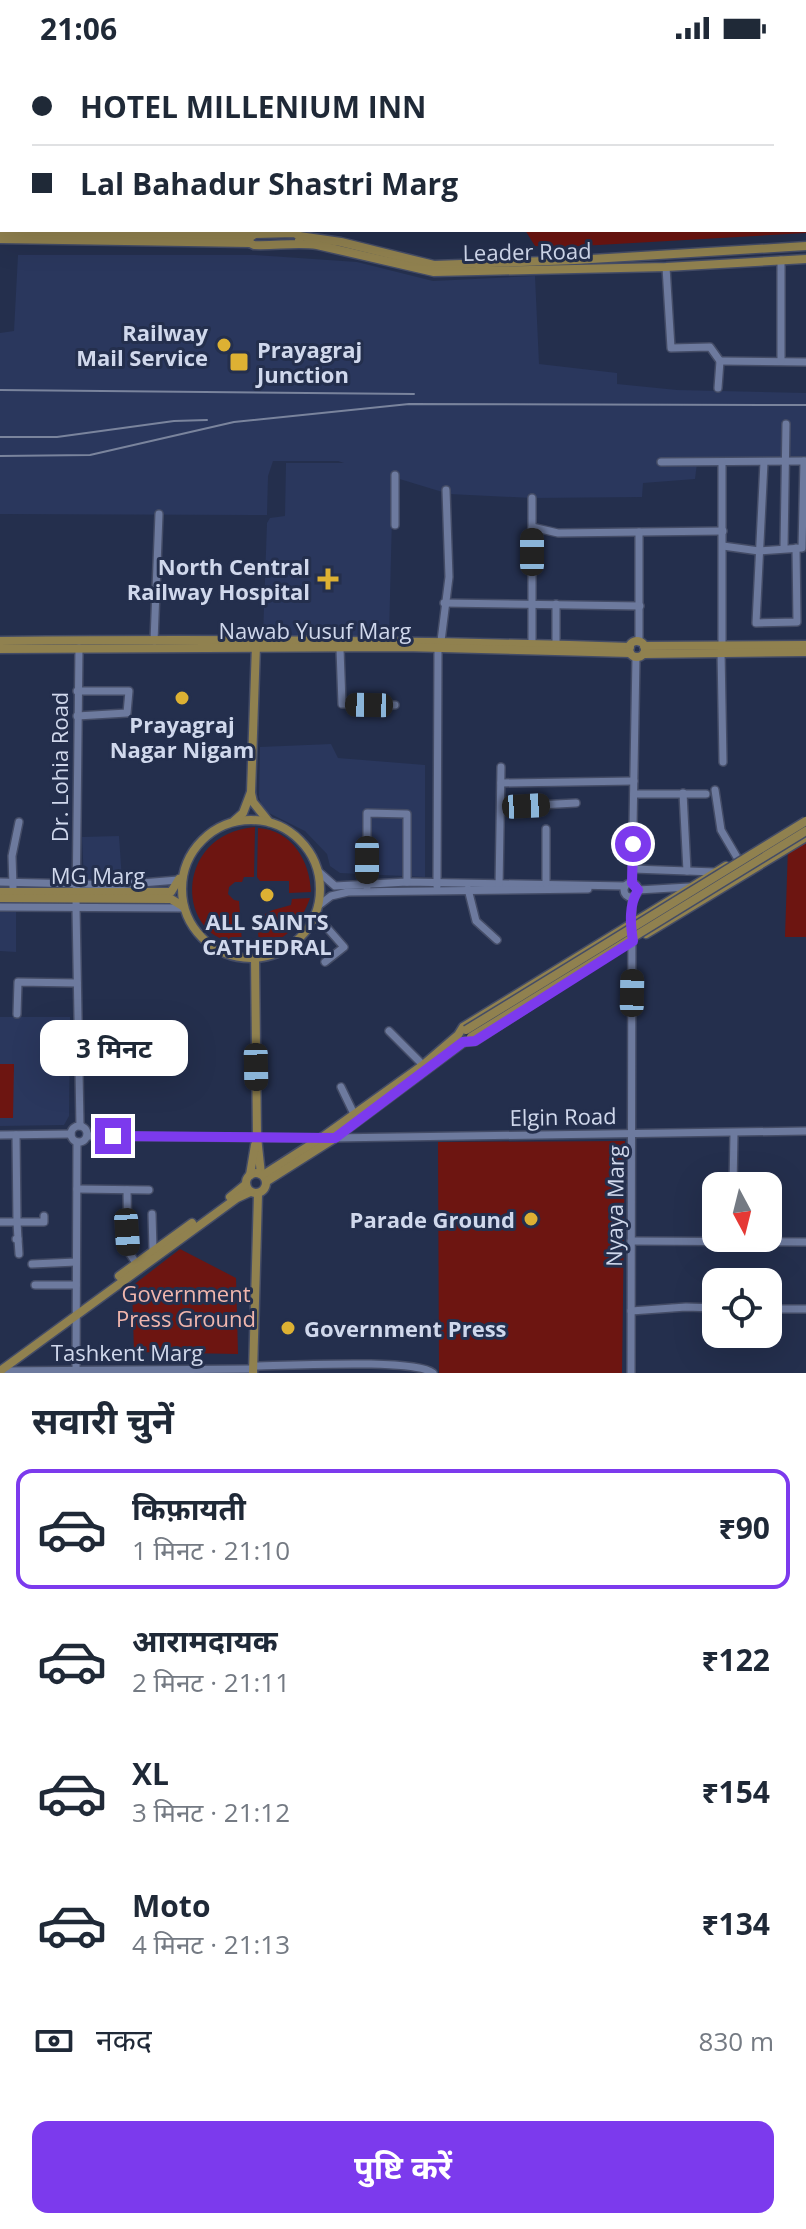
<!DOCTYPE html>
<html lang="hi">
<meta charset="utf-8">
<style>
:root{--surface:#fff;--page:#f2f2f3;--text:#1f2937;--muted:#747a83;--line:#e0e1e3;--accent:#7c3aed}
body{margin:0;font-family:"Open Sans","Noto Sans Devanagari",sans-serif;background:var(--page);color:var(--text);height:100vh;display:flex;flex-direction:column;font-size:30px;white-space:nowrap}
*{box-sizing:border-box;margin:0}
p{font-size:26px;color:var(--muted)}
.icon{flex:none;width:44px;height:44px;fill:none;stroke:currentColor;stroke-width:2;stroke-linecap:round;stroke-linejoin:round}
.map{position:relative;height:1317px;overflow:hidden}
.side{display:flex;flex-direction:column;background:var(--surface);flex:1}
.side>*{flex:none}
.banner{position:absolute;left:0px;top:0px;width:806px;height:176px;box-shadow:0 8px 32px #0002;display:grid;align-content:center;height:176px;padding:0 32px;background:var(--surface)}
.needle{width:52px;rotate:173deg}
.controls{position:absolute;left:702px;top:1116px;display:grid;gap:16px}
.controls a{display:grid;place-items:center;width:80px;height:80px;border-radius:16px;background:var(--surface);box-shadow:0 8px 32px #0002;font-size:40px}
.end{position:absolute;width:36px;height:36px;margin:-18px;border:10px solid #7c3aed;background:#fff;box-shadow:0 0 0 4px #fff}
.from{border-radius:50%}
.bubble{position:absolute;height:56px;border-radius:16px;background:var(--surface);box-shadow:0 8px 32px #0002;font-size:26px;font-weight:700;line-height:56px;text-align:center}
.car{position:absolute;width:24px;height:48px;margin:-24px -12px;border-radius:10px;box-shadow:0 0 6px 2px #0007;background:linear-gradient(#222 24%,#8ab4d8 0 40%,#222 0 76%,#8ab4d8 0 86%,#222 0)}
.banner b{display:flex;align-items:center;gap:28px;height:76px;font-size:30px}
.banner b+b{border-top:2px solid var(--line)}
.banner i{width:20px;height:20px;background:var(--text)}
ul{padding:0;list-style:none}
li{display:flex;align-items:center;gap:24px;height:120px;margin:0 16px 12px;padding:0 16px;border:4px solid transparent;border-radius:16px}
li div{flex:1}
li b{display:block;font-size:30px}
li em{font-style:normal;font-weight:700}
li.current{border-color:var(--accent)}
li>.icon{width:72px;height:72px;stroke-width:1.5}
h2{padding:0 32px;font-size:36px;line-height:96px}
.pay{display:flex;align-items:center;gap:20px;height:88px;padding:0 32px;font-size:30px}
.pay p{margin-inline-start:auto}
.button{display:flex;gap:16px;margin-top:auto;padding:16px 32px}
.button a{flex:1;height:92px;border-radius:16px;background:var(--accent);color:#fff;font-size:32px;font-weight:700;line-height:92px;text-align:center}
.status{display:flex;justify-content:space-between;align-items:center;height:56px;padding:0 40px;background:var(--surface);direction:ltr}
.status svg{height:22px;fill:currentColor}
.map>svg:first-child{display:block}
</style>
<div class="status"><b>21:06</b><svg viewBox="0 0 49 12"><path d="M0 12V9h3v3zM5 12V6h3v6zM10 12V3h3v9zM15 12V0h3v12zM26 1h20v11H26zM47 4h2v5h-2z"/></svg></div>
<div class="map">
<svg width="806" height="1317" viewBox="0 0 806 1317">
<rect width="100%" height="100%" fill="#242f4d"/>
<g fill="#2a375d">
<path d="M18,199H255L357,206L433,225L535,220L539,308L617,317V328L677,334L806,337V406L697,407L695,423L643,427L642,441L532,442L449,438L393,421L389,581L263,580L267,467L270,462L285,460L286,407H344L338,405H273L268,420L267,459L0,458V277L14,275Z"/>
<path d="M331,688L338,702L425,709V821L340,817L330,810L327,798L305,775L263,754L259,741L260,691Z"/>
<path d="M119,780L122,824L84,825L82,781Z"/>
<path d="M0,852H16V896L0,895Z"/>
<path d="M0,961H70L69,1060L64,1069L0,1070Z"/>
</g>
<g fill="#6d1511">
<path d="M470,0H806V177L563,191L535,190L525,174H804V2Z"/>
<path d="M255,771L254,821H244L242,826H235L229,831L228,838L234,844L239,845L242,887C176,887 171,778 255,771Z"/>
<path d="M258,772C292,774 310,805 311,836L289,837V825H260L257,821Z"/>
<path d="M806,778V881H785L788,791Z"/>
<path d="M310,842C302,865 285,888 259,889L257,862L273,854L291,849L292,843Z"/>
<path d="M0,1008H14L13,1062H0Z"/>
<path d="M625,1085L622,1317H439L438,1086Z"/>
<path d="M180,1193L236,1222L238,1298L134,1296L132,1230Z"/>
</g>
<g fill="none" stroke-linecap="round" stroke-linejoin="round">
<g stroke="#444c66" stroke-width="10">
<g id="minor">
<path d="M55,0V2"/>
<path d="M99,0L100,2"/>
<path d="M115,0L117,2"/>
<path d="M319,0L320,2"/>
<path d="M43,2L47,0"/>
<path d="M207,2L210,0"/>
<path d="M299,2V1"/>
<path d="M0,7L2,8"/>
<path d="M0,114H2"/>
<path d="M0,145H2"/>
<path d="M0,159H2"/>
<path d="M666,211L671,292L710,291L720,305L718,332"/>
<path d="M720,305L806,306"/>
<path d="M781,305V204"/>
<path d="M661,406L806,405"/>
<path d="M764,406L756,567L797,566L796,492"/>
<path d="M395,469V419"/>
<path d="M532,471L558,477L723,475"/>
<path d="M639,476V586"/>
<path d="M723,490L759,495L802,492L804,405"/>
<path d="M784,492L786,368"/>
<path d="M444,547L640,550"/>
<path d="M556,548V587"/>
<path d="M154,585L159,458"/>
<path d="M441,585L449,521L446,434"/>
<path d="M532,587V442"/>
<path d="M722,589V406"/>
<path d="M79,592L76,852L80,1070"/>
<path d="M340,593L342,648L395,649"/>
<path d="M721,595L723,706"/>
<path d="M77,635H129L127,657L77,660"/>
<path d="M501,727L634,725"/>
<path d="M715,734L721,774L738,803"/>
<path d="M683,737L687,815"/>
<path d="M634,738H706"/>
<path d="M501,751L576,747"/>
<path d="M633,813L715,816"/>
<path d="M319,816L335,830L407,826L625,830"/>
<path d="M0,826L117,829L178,824"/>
<path d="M546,827V773"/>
<path d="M632,827L636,601"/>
<circle cx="631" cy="834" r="7"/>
<path d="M437,830L438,593"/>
<path d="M13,831L12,800L19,766"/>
<path d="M367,831V757L407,758V826"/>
<path d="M499,831L501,711"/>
<path d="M468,833L476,865L497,884"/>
<path d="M638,834L689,831"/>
<path d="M318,850L331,840L348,836L588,833"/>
<path d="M0,851L184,852"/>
<path d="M315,858L344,891L325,906"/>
<path d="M17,958L18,926L77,927"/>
<path d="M389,975L423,1009"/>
<path d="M77,994L141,997"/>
<path d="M341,1031L354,1058"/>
<circle cx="79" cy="1078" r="8"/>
<path d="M0,1079L71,1078"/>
<path d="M87,1080L320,1082"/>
<path d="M332,1082L806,1075"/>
<path d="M733,1130L734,1077"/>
<path d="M77,1133L149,1134"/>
<path d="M127,1134L128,1195L136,1207"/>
<path d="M152,1158L153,1194"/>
<path d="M0,1166H17L16,1079"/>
<path d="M16,1183H18L17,1166H44V1160"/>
<path d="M18,1183L19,1198"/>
<path d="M631,1185L806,1186"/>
<path d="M32,1208L76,1206"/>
<path d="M35,1229H76"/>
<path d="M768,1253H806"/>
<path d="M631,1255L686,1251L716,1252"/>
<path d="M253,1310C286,1310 413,1302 433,1317"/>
<path d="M1,1315L253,1313"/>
<path d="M76,1316L77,1086"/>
<path d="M631,1317L632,841"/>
</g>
</g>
<g stroke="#444c66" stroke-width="11">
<g id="major">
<path d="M336,2L337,0"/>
<path d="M344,2V0"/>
<path d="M0,176L250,180"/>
<path d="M299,180L341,186L434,209L575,204L806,190"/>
<path d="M0,183L250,187"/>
<path d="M299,186V180L295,177L255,178L249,182L250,187L254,189C275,190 297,186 317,189L434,216L666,211L806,203"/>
<path d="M0,585C210,583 420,584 630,591"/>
<circle cx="637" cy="593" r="8"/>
<path d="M644,590L806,589"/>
<path d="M0,593L404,591L630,597"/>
<path d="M644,598L806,596"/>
<path d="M251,737L253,746L269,766"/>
<circle cx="251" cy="833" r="69"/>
<path d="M234,765L243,757L251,736L256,589"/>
<path d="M0,836H171L179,823"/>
<path d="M0,842L171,843L184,851"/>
<path d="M646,878L806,781"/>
<path d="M255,902L257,1081L261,1118"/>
<path d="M463,986L475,985L549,937"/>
<circle cx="256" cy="1127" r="10"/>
<path d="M250,1119L255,1089"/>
<path d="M263,1119L321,1082L423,1009L458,979L463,971L726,810"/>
<path d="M267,1125L335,1082L465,985"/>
<path d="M230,1141L246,1128"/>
<path d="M119,1220L192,1167"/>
<path d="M0,1315L237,1142L250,1136"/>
<path d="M253,1317L258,1138"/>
</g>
</g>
<use href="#minor" stroke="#6d7a9e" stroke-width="7"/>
<use href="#major" stroke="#90814f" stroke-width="8"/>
<g stroke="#7a849d" stroke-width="2">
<path d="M0,334L414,338"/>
<path d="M0,381H57L174,365L207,364"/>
<path d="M0,400L90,399L234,366L409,348L806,349"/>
</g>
<g stroke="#444c66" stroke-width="11" stroke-linecap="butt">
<g id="major-bridge">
<path d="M466,974L806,765"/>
<path d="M471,981L806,775"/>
</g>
</g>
<use href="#major-bridge" stroke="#90814f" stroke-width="8"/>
</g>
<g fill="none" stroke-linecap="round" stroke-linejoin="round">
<path stroke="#7c3aed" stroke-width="10" d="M113,1080L335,1082L463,986L475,985L633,885C630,866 629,849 638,834L632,827L633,788"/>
</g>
<g fill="#ddb133" stroke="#242f4d" stroke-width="3">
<circle cx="224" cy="289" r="8"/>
<rect x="229" y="296" width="20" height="20" rx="4"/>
<path d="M324 511h8v8h8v8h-8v8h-8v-8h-8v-8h8z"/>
<circle cx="182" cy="642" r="8"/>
<circle cx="267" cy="839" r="8"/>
<circle cx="531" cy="1163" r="8"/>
<circle cx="288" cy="1272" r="8"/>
</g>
<g text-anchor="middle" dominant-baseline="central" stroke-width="6" stroke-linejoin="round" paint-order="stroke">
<g font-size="22" fill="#d0d8ec" stroke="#242f4d">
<text transform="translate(527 195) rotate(-1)">Leader Road</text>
<text x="315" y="574">Nawab Yusuf Marg</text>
<text transform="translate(59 711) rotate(-90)">Dr. Lohia Road</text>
<text x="98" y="819">MG Marg</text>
<text transform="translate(563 1060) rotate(-1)">Elgin Road</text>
<text transform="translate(614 1150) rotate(-89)">Nyaya Marg</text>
<text x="127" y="1296">Tashkent Marg</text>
</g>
<g font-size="22" font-weight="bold" fill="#d0d8ec" stroke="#242f4d" text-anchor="end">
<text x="208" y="276">Railway<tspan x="208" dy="25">Mail Service</tspan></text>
<text x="257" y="293" text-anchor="start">Prayagraj<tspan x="257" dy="25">Junction</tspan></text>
<text x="310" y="510">North Central<tspan x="310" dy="25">Railway Hospital</tspan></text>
<text x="182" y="668" text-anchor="middle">Prayagraj<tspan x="182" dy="25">Nagar Nigam</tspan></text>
<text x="267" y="865" text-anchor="middle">ALL SAINTS<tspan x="267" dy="25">CATHEDRAL</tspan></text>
<text x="515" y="1163">Parade Ground</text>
<text x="304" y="1272" text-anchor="start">Government Press</text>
</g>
<g font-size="22" fill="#f0b6ad" stroke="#242f4d">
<text x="186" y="1237">Government<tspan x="186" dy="25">Press Ground</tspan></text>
</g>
</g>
</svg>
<div class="controls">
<a><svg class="needle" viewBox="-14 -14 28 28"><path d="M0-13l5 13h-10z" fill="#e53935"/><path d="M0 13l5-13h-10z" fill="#747a83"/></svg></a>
<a><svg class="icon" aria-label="locate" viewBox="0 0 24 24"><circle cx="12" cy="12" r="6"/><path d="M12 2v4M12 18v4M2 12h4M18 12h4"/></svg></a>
</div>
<i class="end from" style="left:633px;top:788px"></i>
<i class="end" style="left:113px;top:1080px"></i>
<div class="bubble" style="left:40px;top:964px;width:148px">3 मिनट</div>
<i class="car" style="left:532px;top:496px;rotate:0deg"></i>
<i class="car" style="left:369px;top:649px;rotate:271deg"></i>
<i class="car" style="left:526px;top:750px;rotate:87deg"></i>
<i class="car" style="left:367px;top:804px;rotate:180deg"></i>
<i class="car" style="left:632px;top:937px;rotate:1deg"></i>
<i class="car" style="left:256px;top:1011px;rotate:179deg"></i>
<i class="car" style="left:127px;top:1176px;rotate:176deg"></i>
<div class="banner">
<b><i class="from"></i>HOTEL MILLENIUM INN</b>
<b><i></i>Lal Bahadur Shastri Marg</b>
</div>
</div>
<section class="side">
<h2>सवारी चुनें</h2>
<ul>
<li class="current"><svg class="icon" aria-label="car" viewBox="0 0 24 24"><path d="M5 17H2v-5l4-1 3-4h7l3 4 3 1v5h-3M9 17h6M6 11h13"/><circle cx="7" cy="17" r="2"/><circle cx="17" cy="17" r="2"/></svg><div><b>किफ़ायती</b><p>1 मिनट · 21:10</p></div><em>₹90</em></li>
<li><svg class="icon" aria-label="car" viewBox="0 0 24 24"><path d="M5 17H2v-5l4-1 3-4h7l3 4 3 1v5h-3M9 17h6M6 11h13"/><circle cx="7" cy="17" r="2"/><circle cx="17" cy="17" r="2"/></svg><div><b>आरामदायक</b><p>2 मिनट · 21:11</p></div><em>₹122</em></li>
<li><svg class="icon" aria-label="car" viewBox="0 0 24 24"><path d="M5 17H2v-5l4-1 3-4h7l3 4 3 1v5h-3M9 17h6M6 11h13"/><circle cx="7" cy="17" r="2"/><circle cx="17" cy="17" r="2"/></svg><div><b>XL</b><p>3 मिनट · 21:12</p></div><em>₹154</em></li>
<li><svg class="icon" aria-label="car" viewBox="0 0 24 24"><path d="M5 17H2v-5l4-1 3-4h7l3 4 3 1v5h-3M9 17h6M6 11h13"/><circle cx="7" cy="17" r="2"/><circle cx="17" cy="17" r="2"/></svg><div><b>Moto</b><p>4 मिनट · 21:13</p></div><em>₹134</em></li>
</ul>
<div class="pay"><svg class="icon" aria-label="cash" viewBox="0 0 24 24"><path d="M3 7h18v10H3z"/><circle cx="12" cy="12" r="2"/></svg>नकद<p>830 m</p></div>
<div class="button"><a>पुष्टि करें</a></div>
</section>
